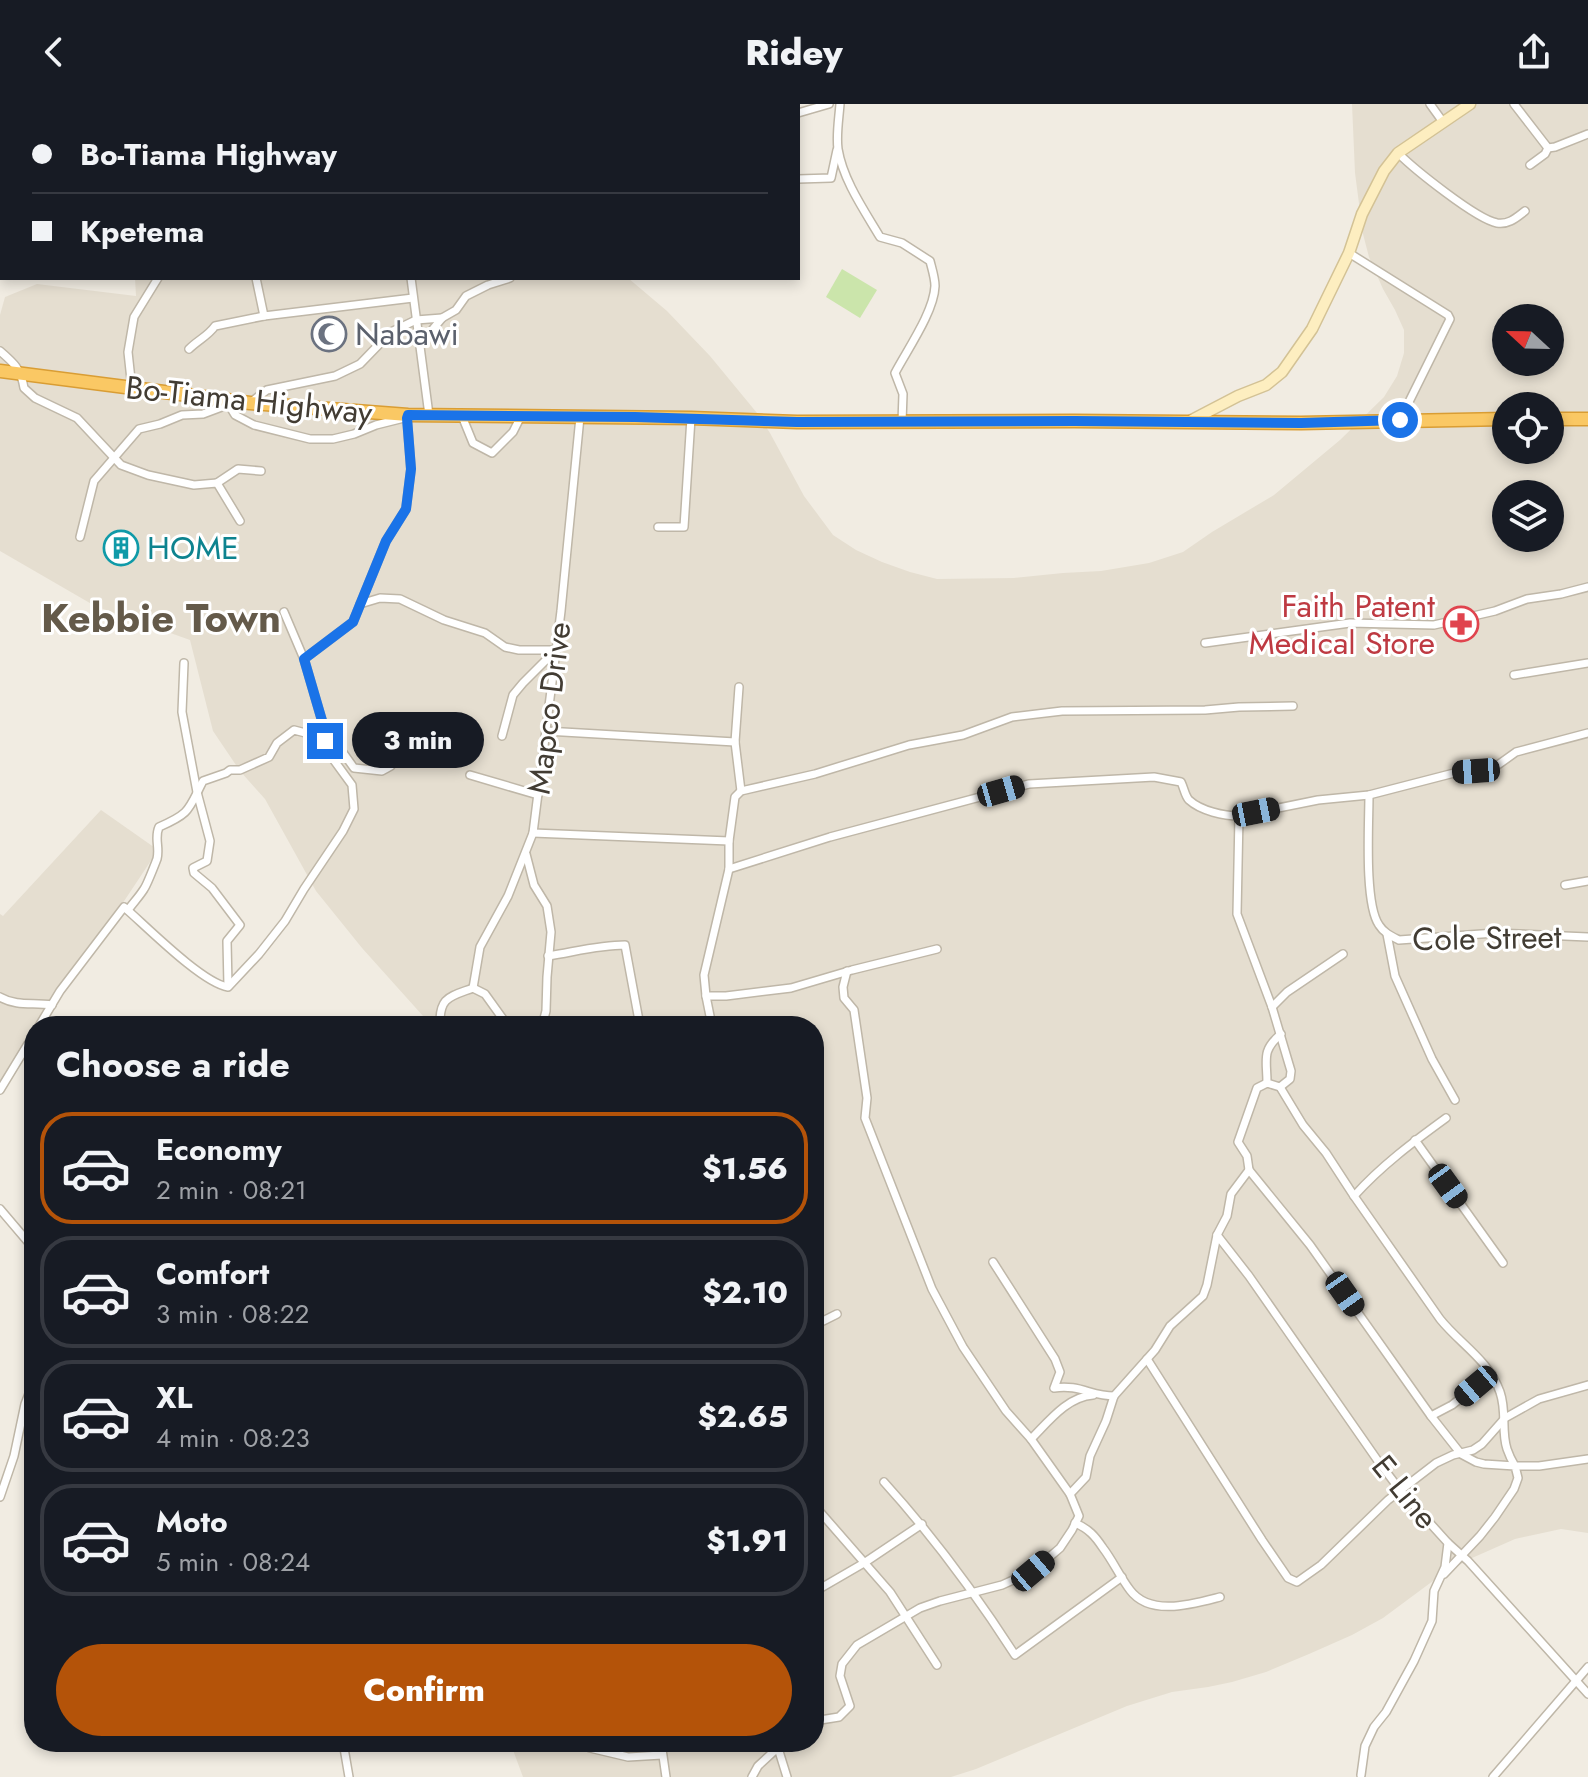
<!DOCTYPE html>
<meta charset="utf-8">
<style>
:root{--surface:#171b24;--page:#242831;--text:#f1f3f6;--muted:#9ea1a6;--line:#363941;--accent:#b45309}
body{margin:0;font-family:Jost,sans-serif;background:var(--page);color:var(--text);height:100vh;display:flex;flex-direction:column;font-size:30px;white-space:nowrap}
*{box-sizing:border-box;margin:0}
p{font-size:26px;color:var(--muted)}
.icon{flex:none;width:44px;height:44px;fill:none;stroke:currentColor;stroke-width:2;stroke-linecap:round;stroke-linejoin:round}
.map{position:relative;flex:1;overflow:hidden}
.details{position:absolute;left:24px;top:912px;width:800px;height:736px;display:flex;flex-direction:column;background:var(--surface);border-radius:32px;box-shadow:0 4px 12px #0003}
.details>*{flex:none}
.top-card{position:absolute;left:0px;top:0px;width:800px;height:176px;box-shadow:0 4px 12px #0003;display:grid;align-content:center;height:176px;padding:0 32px;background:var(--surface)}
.needle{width:52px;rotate:292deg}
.controls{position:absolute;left:1492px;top:200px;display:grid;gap:16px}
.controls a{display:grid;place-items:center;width:72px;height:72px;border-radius:50%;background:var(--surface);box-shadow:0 4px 12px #0003;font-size:40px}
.end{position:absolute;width:36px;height:36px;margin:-18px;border:10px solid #1a73e8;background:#fff;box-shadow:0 0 0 4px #fff}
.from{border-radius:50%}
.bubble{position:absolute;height:56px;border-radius:28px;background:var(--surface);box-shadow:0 4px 12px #0003;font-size:26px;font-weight:800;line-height:56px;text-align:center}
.car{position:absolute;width:24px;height:48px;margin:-24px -12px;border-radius:10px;box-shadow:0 0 6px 2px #0007;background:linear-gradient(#222 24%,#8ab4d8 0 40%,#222 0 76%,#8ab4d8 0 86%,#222 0)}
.top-card b{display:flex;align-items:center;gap:28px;height:76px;font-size:30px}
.top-card b+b{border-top:2px solid var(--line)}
.top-card i{width:20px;height:20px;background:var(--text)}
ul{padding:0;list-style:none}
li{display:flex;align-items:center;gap:24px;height:112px;margin:0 16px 12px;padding:0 16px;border:4px solid var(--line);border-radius:32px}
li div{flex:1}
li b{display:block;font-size:30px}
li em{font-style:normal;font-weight:800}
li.selected{border-color:var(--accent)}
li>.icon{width:72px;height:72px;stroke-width:1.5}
h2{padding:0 32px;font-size:36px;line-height:96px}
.cta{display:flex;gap:16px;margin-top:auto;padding:16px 32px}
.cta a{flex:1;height:92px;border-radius:48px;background:var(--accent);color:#fff;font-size:32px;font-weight:800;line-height:92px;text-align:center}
header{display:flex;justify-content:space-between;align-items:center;height:104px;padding:0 32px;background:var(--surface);font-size:36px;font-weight:800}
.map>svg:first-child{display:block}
</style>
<header><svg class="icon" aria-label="back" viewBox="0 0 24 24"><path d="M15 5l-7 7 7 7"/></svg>Ridey<svg class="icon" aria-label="share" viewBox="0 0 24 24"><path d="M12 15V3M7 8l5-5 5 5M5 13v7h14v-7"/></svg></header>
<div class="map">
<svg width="1588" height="1673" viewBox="0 0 1588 1673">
<rect width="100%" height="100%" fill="#f1ece2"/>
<g fill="#e5ded0" fill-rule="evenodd">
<rect x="63" y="0" width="328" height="2"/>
<path d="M1352,0H1588V1429L1561,1425L1515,1435L1472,1454L1441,1471L1383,1514L1352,1531L1309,1550L1266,1568L1232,1578L1208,1583L1172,1588L1127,1602L976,1665L951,1673H523L510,1638H814V922H432L362,844L316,787L265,695L240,667L213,627L190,536L95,502L0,447V211L5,193L37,180L136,192L135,174H628L667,207L710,252L757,309L770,329L804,392L833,431L856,446L882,458L910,468L937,475L1014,474L1063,469L1101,467L1149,459L1183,448L1212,428L1274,391L1340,336L1384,293L1397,272L1404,249V226L1395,206L1383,185L1369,153L1363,130L1355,69ZM1506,214H1550V258H1506ZM1506,302H1550V346H1506ZM1506,390H1550V434H1506Z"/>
<path d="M101,706L158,746L41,922H34V932L0,984V810L3,812Z"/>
</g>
<path fill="#cbe5ab" d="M842,165L877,186L860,214L826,193Z"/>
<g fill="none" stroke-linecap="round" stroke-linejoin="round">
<g stroke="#bfb7a8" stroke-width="10">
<g id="street">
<path d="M142,0L143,2"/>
<path d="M381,0L387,2"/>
<path d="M840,0C839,14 836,31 838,45C843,76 864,106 880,133L902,139L930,157C932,165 935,174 935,182C934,208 907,246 895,269L903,290L902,318"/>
<path d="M1430,0L1443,18"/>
<path d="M1514,0L1548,44L1555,43L1588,30"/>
<path d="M234,2L235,0"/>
<path d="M798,9L829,0"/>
<path d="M1398,49C1414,65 1476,115 1497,119C1509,121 1517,113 1525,107"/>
<path d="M1530,61L1545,50L1548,44"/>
<path d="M798,75L831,74L837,46"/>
<path d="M1349,149L1448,211L1450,215L1400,316"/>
<path d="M256,174L264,212L413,194"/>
<path d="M411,174L429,311"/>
<path d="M420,241L442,214L456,206L466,192L488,181L510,174"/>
<path d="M189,245C198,236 208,232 215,222L264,212"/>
<path d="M0,247C14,259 21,265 24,284L35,294L77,314L121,361L148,371L194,381L217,379L240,417"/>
<path d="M132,285L128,248L134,213L158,174"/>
<path d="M227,298L235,311L254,321L310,335H333L354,330L376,321L404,314"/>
<path d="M251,298L267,286L335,272L360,260L391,228L416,216L442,214"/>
<path d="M462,312L473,339L492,349L513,328L521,312"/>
<path d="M217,379L238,365L261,367"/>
<path d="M658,423H684L691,314"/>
<path d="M80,433L94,377L139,325L160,320L182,311L203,310L227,301"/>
<path d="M360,500L380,494L400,495L444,516L485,529L505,543L519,546H556L523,579L513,591L502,632"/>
<path d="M1205,539L1350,519L1434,521L1495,507L1527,495L1561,490L1588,483"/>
<path d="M304,555L353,518L386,437L406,405L411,365L407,314"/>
<path d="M184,559L182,608L197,688L210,737L207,757L193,764L194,769L212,784L240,821L227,837L228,882"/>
<path d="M1514,571L1588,559"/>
<path d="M739,583L735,638L741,687"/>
<path d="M324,622L354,664L382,667L391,662"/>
<path d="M546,627L735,638"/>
<path d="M470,671L538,691"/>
<path d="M1369,691C1369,720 1364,799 1379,821C1384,829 1391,832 1399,836L1495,829L1588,833"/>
<path d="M533,729L729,737"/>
<path d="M526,750L534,781L547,802L551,828L547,873L546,907L542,922"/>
<path d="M729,765L830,733L1029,680L1154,673L1181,678C1184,684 1185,692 1189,696C1201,707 1224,712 1239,712"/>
<path d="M1565,781L1588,777"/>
<path d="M128,806C133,799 139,793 144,785C147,781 155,760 157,755C160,743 154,734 159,723C191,709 188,706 203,677L226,669L230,666H240L269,653L277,639L294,626L317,632L325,637"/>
<path d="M1387,830L1395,872L1432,955L1455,996"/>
<path d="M937,845L852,866L791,884L726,892H706L704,871L729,765V737L735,693L741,687L815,670L909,641L963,631L1012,613L1062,607L1205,606L1239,603L1293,602"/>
<path d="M548,852C574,848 599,841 625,841L640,922"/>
<path d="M847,867L843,883L844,894L854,906L867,994L865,1014L932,1185L963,1243L1006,1307L1031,1335L1070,1390"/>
<path d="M473,884L480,843L508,792L533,729L561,507L580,313"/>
<path d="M706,892L712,922"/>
<path d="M0,893C18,903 32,898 52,901"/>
<path d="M1272,903L1287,888L1343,850"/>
<path d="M39,922L60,887L124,803C146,822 202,879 228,883L259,850L285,817L304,785L343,727L354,705L352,681L325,644L323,620L304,555L284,508"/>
<path d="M209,922L211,919"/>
<path d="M440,922C439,893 449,893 473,884L485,890L508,922"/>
<path d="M1267,979C1267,955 1261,947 1281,930"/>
<path d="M1280,983L1290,975L1291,967L1272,903L1237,810L1239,712L1318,696L1369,691L1458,668L1495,663L1516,648L1588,629"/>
<path d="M0,986L34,930"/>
<path d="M1415,1036L1503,1159"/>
<path d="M1249,1066L1310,1141L1431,1312L1461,1350L1476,1358L1484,1360L1515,1362L1518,1374L1514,1385L1495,1413L1480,1432L1444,1470"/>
<path d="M1354,1092C1381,1062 1413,1038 1446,1014"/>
<path d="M0,1105L34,1145"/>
<path d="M1217,1131L1249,1172L1378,1357L1400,1386L1448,1439L1445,1463L1434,1487L1432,1517L1414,1557L1386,1608L1374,1623L1365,1642L1361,1671"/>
<path d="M993,1158L1055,1255L1060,1268L1054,1284C1079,1280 1091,1292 1114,1292"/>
<path d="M814,1218L823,1217L837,1210"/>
<path d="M1147,1255L1262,1436L1288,1474L1297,1478L1321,1461L1388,1396L1436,1359L1453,1351L1473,1346L1482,1340L1505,1314L1539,1295L1588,1281"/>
<path d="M1431,1312L1452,1301L1492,1270"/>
<path d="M1031,1335C1049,1317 1067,1293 1093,1291"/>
<path d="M884,1378C933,1432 975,1489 1015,1551L1122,1473"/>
<path d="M0,1393L14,1352L25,1300L34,1277"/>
<path d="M814,1401L890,1488L937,1561"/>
<path d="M1075,1419C1089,1425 1095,1432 1103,1444C1113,1457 1120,1473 1130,1486C1150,1513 1193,1500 1220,1493"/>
<path d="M1448,1439L1468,1457L1588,1590"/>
<path d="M814,1488L864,1459L922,1420"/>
<path d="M814,1617L839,1613L850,1602L840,1572L842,1560L857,1541L920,1504L940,1497L1002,1481L1033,1467L1060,1444L1072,1426L1079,1412L1070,1390L1086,1373L1090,1352L1106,1317L1114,1292L1155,1246L1170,1222L1203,1192L1207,1181L1217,1131L1227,1112L1231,1090L1249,1066L1247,1052L1238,1038L1257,984L1267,979L1280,983L1303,1021L1326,1049L1354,1092L1440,1215C1460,1240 1489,1256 1500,1288C1507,1308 1501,1327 1507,1345C1509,1351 1512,1357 1515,1362H1539L1588,1355"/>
<path d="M343,1638L349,1673"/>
<path d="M661,1638L666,1673"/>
<path d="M590,1644L628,1653L662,1651"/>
<path d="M778,1644L787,1673"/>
<path d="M752,1673L758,1662L784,1638"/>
<path d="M1493,1673L1588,1563"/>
</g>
</g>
<g stroke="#d3c295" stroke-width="13">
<path id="secondary" d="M1190,317L1238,292L1266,281L1282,268L1312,225L1349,149L1362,110L1384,67L1398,49L1470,0"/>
</g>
<g stroke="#d99d34" stroke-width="15">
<g id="highway">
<path d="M0,267L250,299L408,311L691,314L797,318L1074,317L1301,319L1506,315"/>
<path d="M1550,315H1588"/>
</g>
</g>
<use href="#street" stroke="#fff" stroke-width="7"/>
<use href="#secondary" stroke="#fdeec0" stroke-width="10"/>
<use href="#highway" stroke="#fac864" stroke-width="12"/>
</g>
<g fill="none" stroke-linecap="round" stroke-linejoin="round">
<path stroke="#1a73e8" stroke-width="10" d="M325,637L323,620L304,555L353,518L386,437L406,405L411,365L407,314L408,311L635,313L797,318L1074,317L1301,319L1400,316"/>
</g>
<defs>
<g id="mosque-ring" transform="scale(1.8)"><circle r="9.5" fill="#fff" stroke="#6b7280" stroke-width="1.5"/><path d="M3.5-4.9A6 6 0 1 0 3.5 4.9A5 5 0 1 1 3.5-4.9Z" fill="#6b7280"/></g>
<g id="building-ring" transform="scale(1.8)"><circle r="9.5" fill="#fff" stroke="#0f9aa8" stroke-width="1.5"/><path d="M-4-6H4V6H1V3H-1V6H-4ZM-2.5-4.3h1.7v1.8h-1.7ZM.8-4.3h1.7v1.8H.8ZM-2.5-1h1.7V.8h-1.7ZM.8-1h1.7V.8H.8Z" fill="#0f9aa8"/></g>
<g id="pharmacy-ring" transform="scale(1.8)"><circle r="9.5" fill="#fff" stroke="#e0444e" stroke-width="1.5"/><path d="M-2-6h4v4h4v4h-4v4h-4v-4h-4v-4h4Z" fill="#e0444e"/></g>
</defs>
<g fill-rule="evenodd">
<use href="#mosque-ring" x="329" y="230"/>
<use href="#building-ring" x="121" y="444"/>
<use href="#pharmacy-ring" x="1461" y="520"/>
</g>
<g text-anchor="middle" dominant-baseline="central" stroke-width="6" stroke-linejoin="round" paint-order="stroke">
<g font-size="32" fill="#5b616d" stroke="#fff" text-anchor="start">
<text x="355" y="230">Nabawi</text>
</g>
<g font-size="32" fill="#423c33" stroke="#fff">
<text transform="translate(249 296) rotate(6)">Bo-Tiama Highway</text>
<text transform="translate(549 604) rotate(-83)">Mapco Drive</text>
<text transform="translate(1487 834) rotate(-1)">Cole Street</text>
<text transform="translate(1405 1388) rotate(51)">E Line</text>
</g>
<g font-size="32" fill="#0d838f" stroke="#fff" text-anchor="start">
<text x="147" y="444">HOME</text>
</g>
<g font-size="32" fill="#be3a42" stroke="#fff" text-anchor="end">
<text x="1435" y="502">Faith Patent<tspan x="1435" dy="37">Medical Store</tspan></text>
</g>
<g font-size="40" font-weight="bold" fill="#645a4a" stroke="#fff">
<text x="161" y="514">Kebbie Town</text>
</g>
</g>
</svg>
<div class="controls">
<a><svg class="needle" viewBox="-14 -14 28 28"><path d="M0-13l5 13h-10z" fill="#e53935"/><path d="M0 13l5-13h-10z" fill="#9ea1a6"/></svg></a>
<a><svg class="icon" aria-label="locate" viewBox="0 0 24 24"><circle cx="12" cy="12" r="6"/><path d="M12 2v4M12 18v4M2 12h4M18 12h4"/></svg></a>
<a><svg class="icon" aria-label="layers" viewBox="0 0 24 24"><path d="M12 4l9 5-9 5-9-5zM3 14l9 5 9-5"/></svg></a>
</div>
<i class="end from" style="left:1400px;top:316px"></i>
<i class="end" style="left:325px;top:637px"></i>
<div class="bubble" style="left:352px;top:608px;width:132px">3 min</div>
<i class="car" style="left:1476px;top:667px;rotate:266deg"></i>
<i class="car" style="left:1001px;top:687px;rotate:74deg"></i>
<i class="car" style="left:1256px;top:708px;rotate:79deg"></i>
<i class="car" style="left:1448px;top:1082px;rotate:144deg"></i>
<i class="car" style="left:1345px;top:1190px;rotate:145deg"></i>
<i class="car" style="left:1476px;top:1282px;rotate:230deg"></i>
<i class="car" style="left:1033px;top:1467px;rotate:50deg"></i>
<div class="top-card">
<b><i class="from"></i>Bo-Tiama Highway</b>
<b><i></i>Kpetema</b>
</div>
<section class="details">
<h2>Choose a ride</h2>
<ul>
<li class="selected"><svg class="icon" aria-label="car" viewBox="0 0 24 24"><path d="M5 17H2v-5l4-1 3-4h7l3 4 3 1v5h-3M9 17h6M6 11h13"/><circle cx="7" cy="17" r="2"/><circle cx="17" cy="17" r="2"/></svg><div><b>Economy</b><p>2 min · 08:21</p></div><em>$1.56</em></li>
<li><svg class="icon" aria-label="car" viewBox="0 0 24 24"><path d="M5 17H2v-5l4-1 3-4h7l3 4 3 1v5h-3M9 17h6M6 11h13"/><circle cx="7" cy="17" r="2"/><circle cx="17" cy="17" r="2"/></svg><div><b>Comfort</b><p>3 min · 08:22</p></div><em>$2.10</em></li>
<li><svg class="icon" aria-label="car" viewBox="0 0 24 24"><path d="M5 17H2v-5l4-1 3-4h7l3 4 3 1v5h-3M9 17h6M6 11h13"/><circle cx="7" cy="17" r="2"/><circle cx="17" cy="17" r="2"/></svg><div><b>XL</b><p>4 min · 08:23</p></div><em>$2.65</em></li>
<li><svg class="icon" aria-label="car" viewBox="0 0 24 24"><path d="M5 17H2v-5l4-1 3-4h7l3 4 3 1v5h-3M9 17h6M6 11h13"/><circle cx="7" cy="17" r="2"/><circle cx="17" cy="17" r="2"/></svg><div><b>Moto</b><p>5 min · 08:24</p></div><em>$1.91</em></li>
</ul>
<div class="cta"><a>Confirm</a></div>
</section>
</div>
